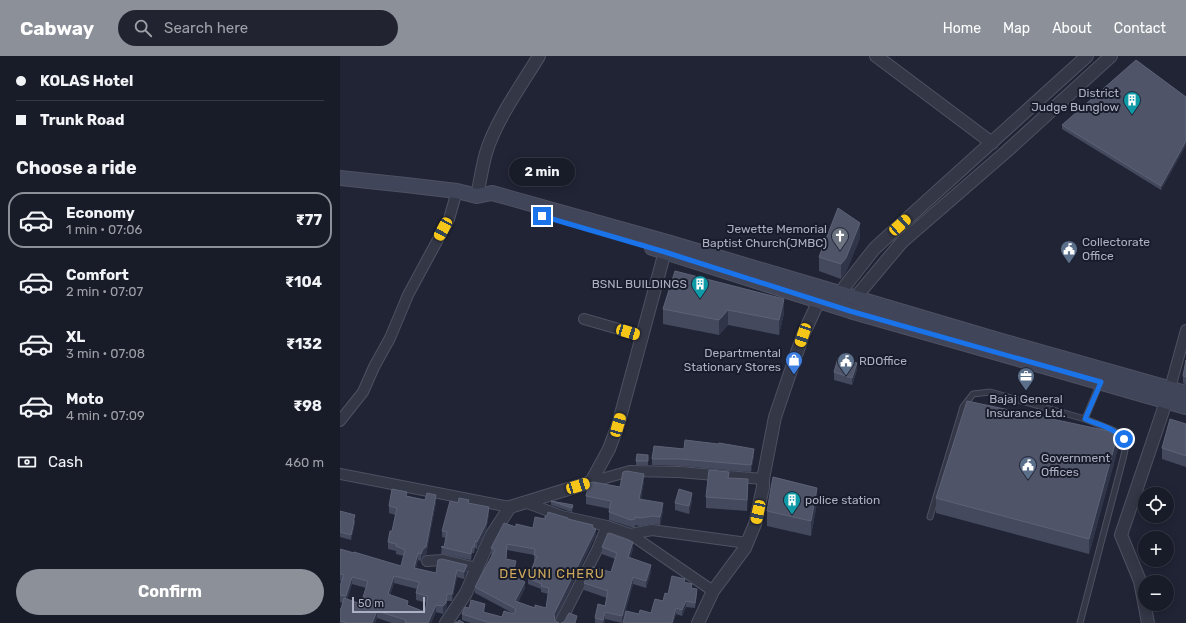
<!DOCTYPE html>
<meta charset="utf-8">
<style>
:root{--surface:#181b28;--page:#212430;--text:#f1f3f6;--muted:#9fa1a8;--line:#363945;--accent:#8c9099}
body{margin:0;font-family:Rubik,sans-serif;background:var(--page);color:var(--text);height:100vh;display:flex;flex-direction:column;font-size:15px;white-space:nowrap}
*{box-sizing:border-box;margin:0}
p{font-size:13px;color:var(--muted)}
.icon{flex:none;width:22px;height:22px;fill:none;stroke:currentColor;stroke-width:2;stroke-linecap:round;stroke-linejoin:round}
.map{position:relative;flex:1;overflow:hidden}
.details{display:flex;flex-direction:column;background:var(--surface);width:340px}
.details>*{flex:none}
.hud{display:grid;align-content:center;height:88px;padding:0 16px;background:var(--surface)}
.tools{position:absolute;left:798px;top:431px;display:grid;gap:8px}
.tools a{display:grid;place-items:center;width:36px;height:36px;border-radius:50%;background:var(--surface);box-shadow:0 2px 10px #0003,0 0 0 1px var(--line);font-size:20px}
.scale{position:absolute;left:12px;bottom:10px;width:73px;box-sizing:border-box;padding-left:4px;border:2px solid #adb0c3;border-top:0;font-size:11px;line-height:14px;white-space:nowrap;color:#adb0c3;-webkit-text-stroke:3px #191c2a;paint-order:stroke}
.end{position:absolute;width:18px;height:18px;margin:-9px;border:5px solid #1a73e8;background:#fff;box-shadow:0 0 0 2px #fff}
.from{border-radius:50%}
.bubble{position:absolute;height:28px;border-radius:14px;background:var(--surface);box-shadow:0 2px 10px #0003,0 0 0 1px var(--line);font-size:13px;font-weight:700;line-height:28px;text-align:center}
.car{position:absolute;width:12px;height:24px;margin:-12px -6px;border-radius:5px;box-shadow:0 0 3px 1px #0007;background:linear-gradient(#f5c518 24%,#345 0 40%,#f5c518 0 76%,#345 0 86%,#f5c518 0)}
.hud b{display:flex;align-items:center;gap:14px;height:38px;font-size:15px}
.hud b+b{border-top:1px solid var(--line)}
.hud i{width:10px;height:10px;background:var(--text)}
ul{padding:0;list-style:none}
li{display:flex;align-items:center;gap:12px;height:56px;margin:0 8px 6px;padding:0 8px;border:2px solid transparent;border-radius:16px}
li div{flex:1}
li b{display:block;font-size:15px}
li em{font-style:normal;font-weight:700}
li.selected{border-color:var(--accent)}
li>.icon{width:36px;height:36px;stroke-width:1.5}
h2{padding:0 16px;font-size:18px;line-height:48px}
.pay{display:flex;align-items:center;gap:10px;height:44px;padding:0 16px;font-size:15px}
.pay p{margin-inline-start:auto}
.primary-button{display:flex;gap:8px;margin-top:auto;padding:8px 16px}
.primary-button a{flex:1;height:46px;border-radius:24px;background:var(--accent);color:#fff;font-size:16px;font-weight:700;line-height:46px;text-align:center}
header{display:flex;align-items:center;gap:24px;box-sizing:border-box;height:56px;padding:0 20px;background:var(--accent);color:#fff}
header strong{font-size:19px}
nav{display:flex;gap:22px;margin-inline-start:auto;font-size:14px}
.search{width:280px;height:36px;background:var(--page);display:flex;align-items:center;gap:10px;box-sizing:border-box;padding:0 14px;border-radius:22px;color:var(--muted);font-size:15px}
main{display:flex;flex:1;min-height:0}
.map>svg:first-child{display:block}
</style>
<header>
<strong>Cabway</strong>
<div class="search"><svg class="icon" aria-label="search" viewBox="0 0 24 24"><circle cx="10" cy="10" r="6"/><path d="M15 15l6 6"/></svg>Search here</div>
<nav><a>Home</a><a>Map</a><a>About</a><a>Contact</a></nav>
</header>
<main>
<section class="details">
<div class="hud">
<b><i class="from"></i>KOLAS Hotel</b>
<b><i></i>Trunk Road</b>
</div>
<h2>Choose a ride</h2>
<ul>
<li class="selected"><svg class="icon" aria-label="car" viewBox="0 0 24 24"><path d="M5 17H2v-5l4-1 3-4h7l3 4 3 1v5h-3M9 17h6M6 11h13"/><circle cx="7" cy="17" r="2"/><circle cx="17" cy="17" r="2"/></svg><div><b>Economy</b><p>1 min · 07:06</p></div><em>₹77</em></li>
<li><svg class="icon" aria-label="car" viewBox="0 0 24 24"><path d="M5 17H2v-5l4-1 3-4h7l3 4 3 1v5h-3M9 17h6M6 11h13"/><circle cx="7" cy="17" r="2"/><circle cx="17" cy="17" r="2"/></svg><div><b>Comfort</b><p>2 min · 07:07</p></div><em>₹104</em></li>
<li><svg class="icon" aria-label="car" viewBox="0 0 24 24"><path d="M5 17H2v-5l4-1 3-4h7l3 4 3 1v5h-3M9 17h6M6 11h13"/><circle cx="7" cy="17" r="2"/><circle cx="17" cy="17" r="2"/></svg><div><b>XL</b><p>3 min · 07:08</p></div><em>₹132</em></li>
<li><svg class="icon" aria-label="car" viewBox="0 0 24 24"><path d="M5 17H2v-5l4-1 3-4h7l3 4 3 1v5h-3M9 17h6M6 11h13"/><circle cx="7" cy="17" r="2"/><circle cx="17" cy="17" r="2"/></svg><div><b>Moto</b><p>4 min · 07:09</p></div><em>₹98</em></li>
</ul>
<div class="pay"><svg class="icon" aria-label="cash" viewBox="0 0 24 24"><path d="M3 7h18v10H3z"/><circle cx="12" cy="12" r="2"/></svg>Cash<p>460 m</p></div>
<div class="primary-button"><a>Confirm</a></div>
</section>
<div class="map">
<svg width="846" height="567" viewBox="0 0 846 567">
<rect width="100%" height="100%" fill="#202435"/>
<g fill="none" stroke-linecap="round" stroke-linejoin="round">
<g stroke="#4e5161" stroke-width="7">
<g id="service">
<path d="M745,363L760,327"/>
<path d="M590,461L623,351L633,338L650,336L745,363L770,373L778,377L784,383L785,394L783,403L740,567"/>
</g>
</g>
<g stroke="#4e5161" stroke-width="12">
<g id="minor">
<path d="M244,263L303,280"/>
<path d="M830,332L846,274"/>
<path d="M0,365L23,336L34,311L50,282L68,239L109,163L117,135"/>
<path d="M0,418L170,451"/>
<path d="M251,426L290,415L339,416L423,423"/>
<path d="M187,447L222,460L267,470L290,478L373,535"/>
<path d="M290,478L312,474L407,487"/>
<path d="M87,505L103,504L137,512"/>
<path d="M220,567L258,492L267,470"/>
</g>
</g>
<g stroke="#4e5161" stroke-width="14">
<g id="tertiary">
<path d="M536,0L652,87"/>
<path d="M137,140C140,126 142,111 146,97C155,66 182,28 199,0"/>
<path d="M495,243L534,193L547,181L747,0"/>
<path d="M512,250L515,242L562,186L667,95L771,0"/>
<path d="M106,567L126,537L151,480L170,451L251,426L269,393L278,369L327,188"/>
<path d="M358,567L373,535L405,492L415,468L423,431V423L435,361L463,279L482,238"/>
<path d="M808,567L800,525L781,479L829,337"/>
</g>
</g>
<g stroke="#4e5161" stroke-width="16">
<g id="secondary">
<path d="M0,122L66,129L117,135L137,140L152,137L327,186L658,284L846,337"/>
<path d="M312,192L510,255L846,351"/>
</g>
</g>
<use href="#service" stroke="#333746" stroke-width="5"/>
<use href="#minor" stroke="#333746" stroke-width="10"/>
<use href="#tertiary" stroke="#333746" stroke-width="12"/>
<use href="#secondary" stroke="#414559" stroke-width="14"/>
</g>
<g fill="#44495e" fill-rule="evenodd">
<path d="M846,41V89L821,134L722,73V69Z"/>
<path d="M520,182L506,216L501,223L479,215V201Z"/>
<path d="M335,215L444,257L439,279L388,269L379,279L323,268V253Z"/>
<path d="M846,304V329L843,327V320Z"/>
<path d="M517,314L512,329L494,324V316Z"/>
<path d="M846,368V411L822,403V392Z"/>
<path d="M778,392L749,498L596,457V442Z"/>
<path d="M344,393L414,399L411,416L340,410L312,409V403Z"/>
<path d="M308,403V409H296V405Z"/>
<path d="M389,422L408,434L407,455L366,452V441Z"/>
<path d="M304,425L301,443L323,455L320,469L313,468L300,470L295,469V471H291L269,464V456L270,453L246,448V440Z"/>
<path d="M67,440L96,446L86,499L83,500L81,505L78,504L76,512L96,517L98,504L127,516L124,523L117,521L112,545H107L106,554L103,558L96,556L91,567H52L37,562L35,567H0V553H1L3,547L0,546V530L1,525H0V493L61,510L64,500L56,498V495L48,493V486L52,475L55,459L49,457V450ZM54,527L77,533L76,537V544L87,547L85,556L68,549L50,539ZM12,528L26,532L21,548L7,544Z"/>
<path d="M211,445L233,449L232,456L211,449Z"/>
<path d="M352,445L349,458L335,454V447Z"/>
<path d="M118,447H129L149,457L146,475L137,493L135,492L134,497H132L131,504L101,498L102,490L104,491L106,482L102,481V475Z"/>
<path d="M477,447L471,480L427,470V455Z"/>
<path d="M0,455L15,464L14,471L11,484L0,481Z"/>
<path d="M205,463H228L253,472L256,479L215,563V565L219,567H131L122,564V558L129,552L145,554L144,556L162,561L174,558L135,537V531L152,499L151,498V492L176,471L193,472ZM167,494L194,499V505H195L188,522V528L201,533V536L208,538L206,552H195L178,546L185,532L173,520L176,511L166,503Z"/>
<path d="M262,491L293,493L290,502L311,516L306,532L293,528L282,567L265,563L264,567H255V562L265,550L267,542L244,534V527L271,516L275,503L262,498Z"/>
<path d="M345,526L352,532L357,538L355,552L346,551L342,560L336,558L333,567H283L299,558L311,557L323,545L328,538Z"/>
</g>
<g fill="#313549">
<path d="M846,85V89L821,134V130Z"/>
<path d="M520,167V182L506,216L501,223V208Z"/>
<path d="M444,243V257L439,279V264Z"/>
<path d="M388,254V269L379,279V264Z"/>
<path d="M517,307V314L512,329V322Z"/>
<path d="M778,377V392L749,498V483Z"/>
<path d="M414,393V399L411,416V409Z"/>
<path d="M304,418V425L299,451V443Z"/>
<path d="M408,423V434L407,455V444Z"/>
<path d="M477,432V447L471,480V465Z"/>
<path d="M352,437V445L349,458V450Z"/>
<path d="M96,439V446L86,499L83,500L81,505V498Z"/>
<path d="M323,447V455L320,469V461Z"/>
<path d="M149,451V457L146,475L137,493V486Z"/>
<path d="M14,466V471L11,484V479Z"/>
<path d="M256,473V479L214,564V558Z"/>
<path d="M293,486V493L288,508V501Z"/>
<path d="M132,491V497L131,504V498Z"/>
<path d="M78,497V504L74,519V512Z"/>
<path d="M176,505V511L172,525V519Z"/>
<path d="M127,509V516L124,523V516Z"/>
<path d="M311,509V516L306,532V525Z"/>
<path d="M117,514V521L112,545V538Z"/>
<path d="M54,520V527L48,545V538Z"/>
<path d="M12,521V528L6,548V540Z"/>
<path d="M293,521V528L282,567V560Z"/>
<path d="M185,526V532L175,551V545Z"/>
<path d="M107,538V545L106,554L103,558V550Z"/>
<path d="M346,545V551L342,560V554Z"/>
<path d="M145,548V554L143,562V556Z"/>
<path d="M96,549V556L91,567H88Z"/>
<path d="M336,552V558L333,567H332Z"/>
<path d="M37,555V562L35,567H32Z"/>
<path d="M265,556V563L264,567H263Z"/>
</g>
<g fill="#4f5469" stroke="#5e6277" fill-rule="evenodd">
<path d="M796,4L846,41V85L821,130L722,69Z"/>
<path d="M498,152L520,167L506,202L501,208L479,201Z"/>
<path d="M335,215L444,243L439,264L388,254L379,264L323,253Z"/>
<path d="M498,302L517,307L512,322L494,316Z"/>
<path d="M846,304V321L843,320Z"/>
<path d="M627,345L778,377L749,483L596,442Z"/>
<path d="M830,363L846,368V400L822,392Z"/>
<path d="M345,384L378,388L379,387L414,393L411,409L340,403H312L314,390L344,393Z"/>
<path d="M297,398L308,399V405H296Z"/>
<path d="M369,414L389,416L388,422L408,423L407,444L366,441Z"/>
<path d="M287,415L304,418L299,443L323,447L320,461L313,460L300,462L295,461V463L291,464L269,456L271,445L246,440L249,427L253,426L280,431L283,416Z"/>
<path d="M433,421L477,432L471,465L427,455Z"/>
<path d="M52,433L67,436L66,440L85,444L87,437L96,439L86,491L83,493L81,498L78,497L74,512L96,517L98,504L102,503L127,509L124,516L117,514L112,538H107L106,547L103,550L96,549L88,567H65L66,564L37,555L32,567H4L5,566L0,565V553H1L4,542L21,548L28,525L12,521L6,540L0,539V530L4,519L0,518V493L14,497V496L61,510L65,494L56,490V488L48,486L50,475H52L57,452L49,450ZM54,520L79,526L76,537L88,540L85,556L67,549L68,545L48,538Z"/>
<path d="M339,433L352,437L349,450L335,447Z"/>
<path d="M119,442L129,444L128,447L149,451L146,468L137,486L135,485L134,491H132L131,498L101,491L102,490L104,491L107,476L102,475L110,445L118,447Z"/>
<path d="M211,445L233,449L232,452Z"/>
<path d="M0,455L15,459L13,466H14L11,479L0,476Z"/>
<path d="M208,456L228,462V463L253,469L252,471L256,473L214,558L215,565L219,567H150L122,558L125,551L129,552L131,544L145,548L143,556L162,561L164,555L174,558L176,553L135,531L155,494L151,492L164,467L176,471V468L193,472L195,461L205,463V460H207ZM167,488L195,493L194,499L197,500L188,522L202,528L201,530L209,532L206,552L195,549V552L175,545L185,526L172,519L176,505L166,503Z"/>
<path d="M268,477L293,486L288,501L311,509L306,525L293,521L282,560L265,556L263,564L255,562L258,548L265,550L268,535L244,527L252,511L271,516L277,497L262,491Z"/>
<path d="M332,520L345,523L344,526L352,528L351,532L357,533L355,547L346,545L342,554L336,552L332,567H283L286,555L299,558L300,554L311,557L315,543L323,545L325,537L328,538Z"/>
<path d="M229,557L237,560L235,567H221L224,566Z"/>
<path d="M119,564L124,567H115L116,566H118Z"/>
</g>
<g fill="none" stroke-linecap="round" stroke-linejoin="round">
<path stroke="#1a73e8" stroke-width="5" d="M202,160L325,196L510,255L761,326L745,363C759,369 774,372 784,383"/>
</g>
<defs>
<g id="building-pin" transform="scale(0.9)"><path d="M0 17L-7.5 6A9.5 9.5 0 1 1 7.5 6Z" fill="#0f9aa8" stroke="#191c2a"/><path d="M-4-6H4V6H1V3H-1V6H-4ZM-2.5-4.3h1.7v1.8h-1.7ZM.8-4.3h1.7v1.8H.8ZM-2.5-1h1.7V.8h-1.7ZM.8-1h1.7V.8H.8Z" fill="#fff"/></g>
<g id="church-pin" transform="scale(0.9)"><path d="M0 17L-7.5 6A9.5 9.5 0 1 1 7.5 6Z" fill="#6b7280" stroke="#191c2a"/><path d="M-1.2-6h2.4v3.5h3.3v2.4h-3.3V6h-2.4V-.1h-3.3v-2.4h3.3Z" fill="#fff"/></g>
<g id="civic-pin" transform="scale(0.9)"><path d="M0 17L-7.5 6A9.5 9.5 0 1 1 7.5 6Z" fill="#5c6f8a" stroke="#191c2a"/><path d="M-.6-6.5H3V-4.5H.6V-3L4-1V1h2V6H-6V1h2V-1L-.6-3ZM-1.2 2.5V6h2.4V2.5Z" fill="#fff"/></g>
<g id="shop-pin" transform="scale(0.9)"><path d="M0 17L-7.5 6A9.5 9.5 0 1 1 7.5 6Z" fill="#3f7fe0" stroke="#191c2a"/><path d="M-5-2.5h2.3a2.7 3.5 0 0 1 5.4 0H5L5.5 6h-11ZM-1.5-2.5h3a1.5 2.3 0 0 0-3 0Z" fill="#fff"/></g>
<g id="office-pin" transform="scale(0.9)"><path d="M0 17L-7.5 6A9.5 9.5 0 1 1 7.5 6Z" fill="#5c6f8a" stroke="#191c2a"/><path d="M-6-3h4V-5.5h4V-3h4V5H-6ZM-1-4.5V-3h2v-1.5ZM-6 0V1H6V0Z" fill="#fff"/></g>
</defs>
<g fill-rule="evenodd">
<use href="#building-pin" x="792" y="44"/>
<use href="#church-pin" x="500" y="180"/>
<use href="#civic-pin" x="729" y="193"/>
<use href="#building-pin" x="360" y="228"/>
<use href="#shop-pin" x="454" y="304"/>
<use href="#civic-pin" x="506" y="305"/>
<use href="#office-pin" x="686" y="320"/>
<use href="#civic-pin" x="688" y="409"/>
<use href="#building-pin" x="452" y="444"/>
</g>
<g text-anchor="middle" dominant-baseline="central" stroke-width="4" stroke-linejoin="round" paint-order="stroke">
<g font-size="12" fill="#adb0c3" stroke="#191c2a" text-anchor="end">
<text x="779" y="37">District<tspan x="779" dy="14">Judge Bunglow</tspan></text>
<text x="487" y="173">Jewette Memorial<tspan x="487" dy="14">Baptist Church(JMBC)</tspan></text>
<text x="742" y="186" text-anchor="start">Collectorate<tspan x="742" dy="14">Office</tspan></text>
<text x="347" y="228">BSNL BUILDINGS</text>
<text x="441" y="297">Departmental<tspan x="441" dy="14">Stationary Stores</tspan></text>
<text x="519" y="305" text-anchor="start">RDOffice</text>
<text x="686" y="343" text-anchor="middle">Bajaj General<tspan x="686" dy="14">Insurance Ltd.</tspan></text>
<text x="701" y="402" text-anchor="start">Government<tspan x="701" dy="14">Offices</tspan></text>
<text x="465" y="444" text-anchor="start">police station</text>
</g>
<g font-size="13" letter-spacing="1" fill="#cea95d" stroke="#191c2a">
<text x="212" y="517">DEVUNI CHERU</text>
</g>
</g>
</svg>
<div class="tools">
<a><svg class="icon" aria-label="locate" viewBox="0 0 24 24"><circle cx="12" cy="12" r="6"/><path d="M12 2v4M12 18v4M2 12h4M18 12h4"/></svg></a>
<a>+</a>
<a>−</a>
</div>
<div class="scale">50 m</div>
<i class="end from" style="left:784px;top:383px"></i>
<i class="end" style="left:202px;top:160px"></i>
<div class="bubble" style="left:169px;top:102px;width:66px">2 min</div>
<i class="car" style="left:560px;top:169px;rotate:48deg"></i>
<i class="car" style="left:103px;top:173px;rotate:208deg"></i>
<i class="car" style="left:288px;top:276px;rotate:106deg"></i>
<i class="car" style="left:463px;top:279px;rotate:199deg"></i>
<i class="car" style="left:278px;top:369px;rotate:16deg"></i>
<i class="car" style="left:238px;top:430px;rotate:73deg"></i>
<i class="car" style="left:418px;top:456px;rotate:192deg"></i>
</div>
</main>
